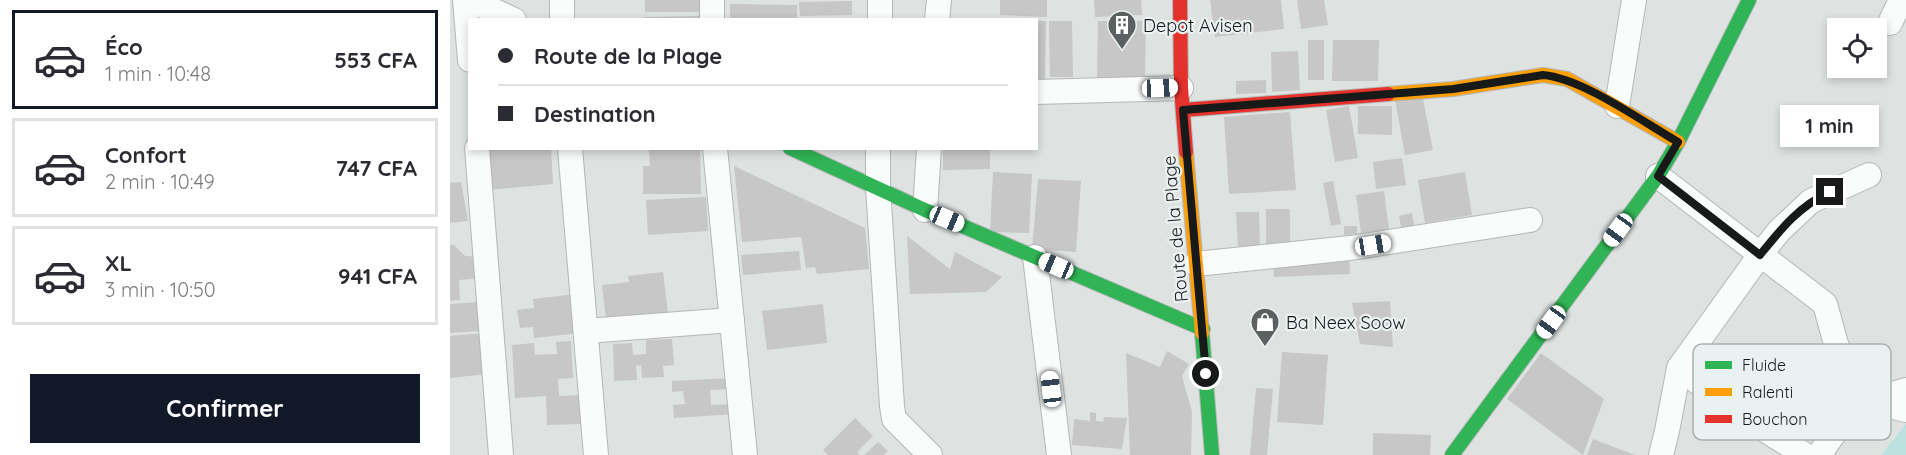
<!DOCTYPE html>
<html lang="fr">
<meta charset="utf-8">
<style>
:root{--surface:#fff;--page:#f7f7f7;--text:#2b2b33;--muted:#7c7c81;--line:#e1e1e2;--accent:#111827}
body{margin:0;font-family:Quicksand,sans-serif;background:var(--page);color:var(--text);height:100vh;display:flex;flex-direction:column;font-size:22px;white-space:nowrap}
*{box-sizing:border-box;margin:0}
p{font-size:20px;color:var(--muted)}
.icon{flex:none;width:33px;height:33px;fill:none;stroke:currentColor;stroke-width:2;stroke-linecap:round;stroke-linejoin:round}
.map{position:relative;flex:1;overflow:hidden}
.panel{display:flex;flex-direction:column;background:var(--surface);width:450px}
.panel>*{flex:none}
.guide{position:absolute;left:18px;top:18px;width:570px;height:132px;border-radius:0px;box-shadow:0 3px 9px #0003;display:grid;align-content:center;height:132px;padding:0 30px;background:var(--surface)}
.fabs{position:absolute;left:1377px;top:18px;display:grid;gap:12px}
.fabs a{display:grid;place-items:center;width:60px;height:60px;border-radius:0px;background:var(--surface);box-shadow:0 3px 9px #0003;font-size:30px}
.end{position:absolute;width:27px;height:27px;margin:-14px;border:8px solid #181a1a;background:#fff;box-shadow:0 0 0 3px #fff}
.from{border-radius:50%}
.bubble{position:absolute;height:42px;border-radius:0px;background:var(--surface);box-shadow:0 3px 9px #0003;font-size:20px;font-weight:800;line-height:42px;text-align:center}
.car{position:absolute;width:18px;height:36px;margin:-18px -9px;border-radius:8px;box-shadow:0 0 4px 2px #0007;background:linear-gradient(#fff 24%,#345 0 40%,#fff 0 76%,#345 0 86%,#fff 0)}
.guide b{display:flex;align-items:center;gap:21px;height:57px;font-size:22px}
.guide b+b{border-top:2px solid var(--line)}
.guide i{width:15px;height:15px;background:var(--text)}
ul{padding:10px 0 0;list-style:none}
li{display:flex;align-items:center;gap:18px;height:99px;margin:0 12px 9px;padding:0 18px;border:3px solid var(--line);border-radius:0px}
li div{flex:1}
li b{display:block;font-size:22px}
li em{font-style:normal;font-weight:800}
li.selected{border-color:var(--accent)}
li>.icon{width:54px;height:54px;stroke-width:1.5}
.cta{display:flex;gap:12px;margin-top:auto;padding:12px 30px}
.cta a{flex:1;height:69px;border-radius:0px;background:var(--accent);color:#fff;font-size:24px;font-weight:800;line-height:69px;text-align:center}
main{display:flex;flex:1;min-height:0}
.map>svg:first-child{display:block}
</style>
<main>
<section class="panel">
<ul>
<li class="selected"><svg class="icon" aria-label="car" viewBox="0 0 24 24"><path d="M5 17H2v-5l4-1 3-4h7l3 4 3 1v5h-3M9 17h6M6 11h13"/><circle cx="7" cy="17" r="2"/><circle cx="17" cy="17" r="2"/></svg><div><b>Éco</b><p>1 min · 10:48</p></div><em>553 CFA</em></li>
<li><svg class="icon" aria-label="car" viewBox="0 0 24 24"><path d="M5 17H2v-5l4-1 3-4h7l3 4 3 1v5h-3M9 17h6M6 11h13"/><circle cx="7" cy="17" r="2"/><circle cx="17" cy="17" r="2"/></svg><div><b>Confort</b><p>2 min · 10:49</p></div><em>747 CFA</em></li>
<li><svg class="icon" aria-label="car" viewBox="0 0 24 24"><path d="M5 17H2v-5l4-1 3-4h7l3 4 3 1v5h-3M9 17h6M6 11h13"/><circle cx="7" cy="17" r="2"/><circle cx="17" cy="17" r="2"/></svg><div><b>XL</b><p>3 min · 10:50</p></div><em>941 CFA</em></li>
</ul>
<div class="cta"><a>Confirmer</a></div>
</section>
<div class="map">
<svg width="1456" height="455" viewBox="0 0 1456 455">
<rect width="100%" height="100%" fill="#dee3e2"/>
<path fill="#bce1df" d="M1456,424V455H1431Z"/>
<g fill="#c6c7c6">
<rect x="195" y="0" width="57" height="12"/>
<path d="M550,0H597V17L550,15Z"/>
<path d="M644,0H691L692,15L645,17Z"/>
<path d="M760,0H831L834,29L765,37Z"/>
<path d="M847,0H874L878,25L851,29Z"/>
<path d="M402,1V15L350,16L349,2Z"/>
<path d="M280,4L347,5V20H280Z"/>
<path d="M252,16L253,20H193V17Z"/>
<path d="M586,21H596L595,80H586Z"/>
<path d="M599,21H622L623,77H600Z"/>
<path d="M648,21H696L695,79L647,78Z"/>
<rect x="858" y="40" width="16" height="40"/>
<path d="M883,40H929L928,81H882Z"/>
<path d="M848,51L850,90L822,92L821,52Z"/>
<path d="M816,80V93L786,94V81Z"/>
<path d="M972,94L983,150L955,155L945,99Z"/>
<path d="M899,106L908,158L885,162L876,110Z"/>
<path d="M908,106H942V135L908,134Z"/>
<path d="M840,112L846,190L779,194L774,117Z"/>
<path d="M56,148H101L103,184L38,190L34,150Z"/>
<path d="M193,148H250L251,194H193V166H200L199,151Z"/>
<path d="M493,148H540V169L493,170Z"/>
<path d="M952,158L956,185L926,189L923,162Z"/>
<path d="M284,166L415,228L419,269L367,274L365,267L356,268L351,237L292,242Z"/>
<path d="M543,172L582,174L579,233L540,232Z"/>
<path d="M1015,172L1022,215L975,223L968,180Z"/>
<path d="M588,179L631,181L626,252L582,249Z"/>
<path d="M883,181L891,224L881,226L873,183Z"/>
<path d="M11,182L18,221L0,223V183Z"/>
<path d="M934,191L939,229L911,233L906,195Z"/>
<path d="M256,197L258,231L198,235L196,200Z"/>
<path d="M816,209H840V244L816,245Z"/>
<path d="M786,212H809L810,248H788Z"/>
<path d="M962,213L965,230L952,232L949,216Z"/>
<path d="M894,226H907V234L894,235Z"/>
<path d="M457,236L500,269L505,252L552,277L536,292L460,294Z"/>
<path d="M0,245H4L15,256L32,257V278L9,280L10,300L0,301Z"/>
<path d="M349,251L351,270L293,275L291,255Z"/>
<path d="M899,256L900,274L824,277L823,260Z"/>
<path d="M213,272L218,313L156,319L152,285L179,282L178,276Z"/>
<path d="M126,294L131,333L84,338L83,327L70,328L67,310L84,308L83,299Z"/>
<path d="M940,301L943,347L910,344L902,303Z"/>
<path d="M29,302L31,331L0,333V304Z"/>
<path d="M373,304L377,343L317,350L312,311Z"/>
<path d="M33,333L37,374L0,378V336Z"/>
<path d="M222,339L224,365L213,366L214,377L192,378L191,365L186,366L187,380L164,381L163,344L182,343L183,355L196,354V340Z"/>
<path d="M121,341L123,378L108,379L109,396L130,395L131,424L97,425L96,396L65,398L62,345L84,343L85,355L107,354L106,342Z"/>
<path d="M717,351L739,364L732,376L742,412L741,455H680L676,353L710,367Z"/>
<path d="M832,352L878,355L873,425L827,422Z"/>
<path d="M1091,353L1154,399L1133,455L1057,399Z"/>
<path d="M282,378L283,389L260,390L261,405L284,404L285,414L224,418L223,405L235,404L233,391L222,392V381Z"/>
<path d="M806,388L823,389L817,455H800Z"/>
<path d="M640,412L646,413V421L653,422L654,417L677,418L672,449L622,445L624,419L640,421Z"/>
<path d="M405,418L423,436L407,452L410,455H378L373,450Z"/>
<path d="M923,433L981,435L980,455H923Z"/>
<path d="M1143,439L1185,455H1137Z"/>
<path d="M428,442L438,451L434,455H414Z"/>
</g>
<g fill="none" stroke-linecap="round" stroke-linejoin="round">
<g stroke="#b3b7b7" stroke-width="26">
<g id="street">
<path d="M15,0L20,60"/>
<path d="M21,0L64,20"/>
<path d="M112,20V0"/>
<path d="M262,20V0"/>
<path d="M430,20V0"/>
<path d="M487,20L489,0"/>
<path d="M1440,23L1451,0"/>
<path d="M586,92L731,88"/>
<path d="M1167,106L1184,0"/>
<path d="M27,148L51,455"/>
<path d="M120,148L146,455"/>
<path d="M265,148L295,455"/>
<path d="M428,148V187L442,406L444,419L480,455"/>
<path d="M1208,176L1375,304L1386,344L1397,372L1420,401L1456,410"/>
<path d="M475,210L479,148"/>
<path d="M585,257L609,455"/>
<path d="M746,264L900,248L1080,220"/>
<path d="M136,331L282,320"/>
<path d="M1229,368L1291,415L1355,455"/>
<path d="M1211,455L1217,431L1229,368L1310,255L1329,231L1361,201L1419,175"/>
<path d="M1369,455L1385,432L1420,401L1456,390"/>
</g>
</g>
<g stroke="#b3b7b7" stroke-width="16">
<g id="fast">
<path d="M340,148L475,210L753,329"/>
<path d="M752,333L762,455"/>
<path d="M1002,455L1208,176L1228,142L1299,0"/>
</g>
</g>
<g stroke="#b3b7b7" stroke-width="16">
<g id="slow">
<path d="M938,94L1003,89L1093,75L1117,79L1228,142"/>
<path d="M736,152L752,333"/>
</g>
</g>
<g stroke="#b3b7b7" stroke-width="16">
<g id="jam">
<path d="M730,0L731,88L736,152"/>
<path d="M733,110L938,94"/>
</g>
</g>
<use href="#street" stroke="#fafbfb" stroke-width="24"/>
<use href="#fast" stroke="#30b455" stroke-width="14"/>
<use href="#slow" stroke="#ff9f0a" stroke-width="14"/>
<use href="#jam" stroke="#e5322d" stroke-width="14"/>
</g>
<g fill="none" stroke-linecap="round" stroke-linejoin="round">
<path stroke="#181a1a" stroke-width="8" d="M756,374L733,110L1003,89L1093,75C1132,78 1193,122 1228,142L1208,176L1310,255C1331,229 1349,206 1380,192"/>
</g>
<defs>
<g id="building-pin" transform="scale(1.5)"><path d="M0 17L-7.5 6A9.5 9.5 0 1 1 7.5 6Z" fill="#5d6060" stroke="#eaf1f1"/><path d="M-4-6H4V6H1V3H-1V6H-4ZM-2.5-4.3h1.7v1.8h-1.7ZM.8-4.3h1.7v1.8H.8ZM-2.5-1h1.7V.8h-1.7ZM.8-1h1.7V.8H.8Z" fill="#fff"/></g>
<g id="shop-pin" transform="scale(1.5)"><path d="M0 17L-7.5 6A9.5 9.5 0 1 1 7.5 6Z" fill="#5d6060" stroke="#eaf1f1"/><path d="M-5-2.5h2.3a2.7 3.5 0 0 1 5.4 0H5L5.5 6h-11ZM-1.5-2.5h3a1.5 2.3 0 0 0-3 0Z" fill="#fff"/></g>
</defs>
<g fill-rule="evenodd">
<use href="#building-pin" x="672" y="25"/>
<use href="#shop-pin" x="815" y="322"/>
</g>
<g text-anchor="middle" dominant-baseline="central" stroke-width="4.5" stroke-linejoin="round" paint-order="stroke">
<g font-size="18" fill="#181a1a" stroke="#eaf1f1" text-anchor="start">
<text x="693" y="25">Depot Avisen</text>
<text x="836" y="322">Ba Neex Soow</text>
</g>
<g font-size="18" fill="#181a1a" stroke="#eaf1f1">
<text transform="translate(725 229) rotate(-95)">Route de la Plage</text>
</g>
</g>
<rect x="1243" y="344" width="198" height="96" rx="9" fill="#eaf1f1" stroke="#abb0b0" stroke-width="1.5"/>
<rect x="1255" y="361" width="27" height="8" fill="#30b455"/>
<rect x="1255" y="388" width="27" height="8" fill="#ff9f0a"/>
<rect x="1255" y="415" width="27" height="8" fill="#e5322d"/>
<g font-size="16" fill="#181a1a">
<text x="1292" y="371">Fluide</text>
<text x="1292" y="398">Ralenti</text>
<text x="1292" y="425">Bouchon</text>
</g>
</svg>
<div class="fabs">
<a><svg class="icon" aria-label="locate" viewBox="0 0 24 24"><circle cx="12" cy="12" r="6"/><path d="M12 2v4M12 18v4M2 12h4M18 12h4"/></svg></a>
</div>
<i class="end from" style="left:756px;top:374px"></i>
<i class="end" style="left:1380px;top:192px"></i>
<div class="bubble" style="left:1330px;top:105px;width:99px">1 min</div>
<i class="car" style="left:710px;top:88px;rotate:88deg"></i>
<i class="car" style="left:497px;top:219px;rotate:113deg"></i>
<i class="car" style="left:1168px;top:230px;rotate:216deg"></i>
<i class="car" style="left:923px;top:245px;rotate:81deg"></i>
<i class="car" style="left:606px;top:266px;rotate:293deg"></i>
<i class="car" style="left:1101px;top:322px;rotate:216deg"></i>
<i class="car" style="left:601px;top:389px;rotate:353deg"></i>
<div class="guide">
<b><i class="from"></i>Route de la Plage</b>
<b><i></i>Destination</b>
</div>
</div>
</main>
